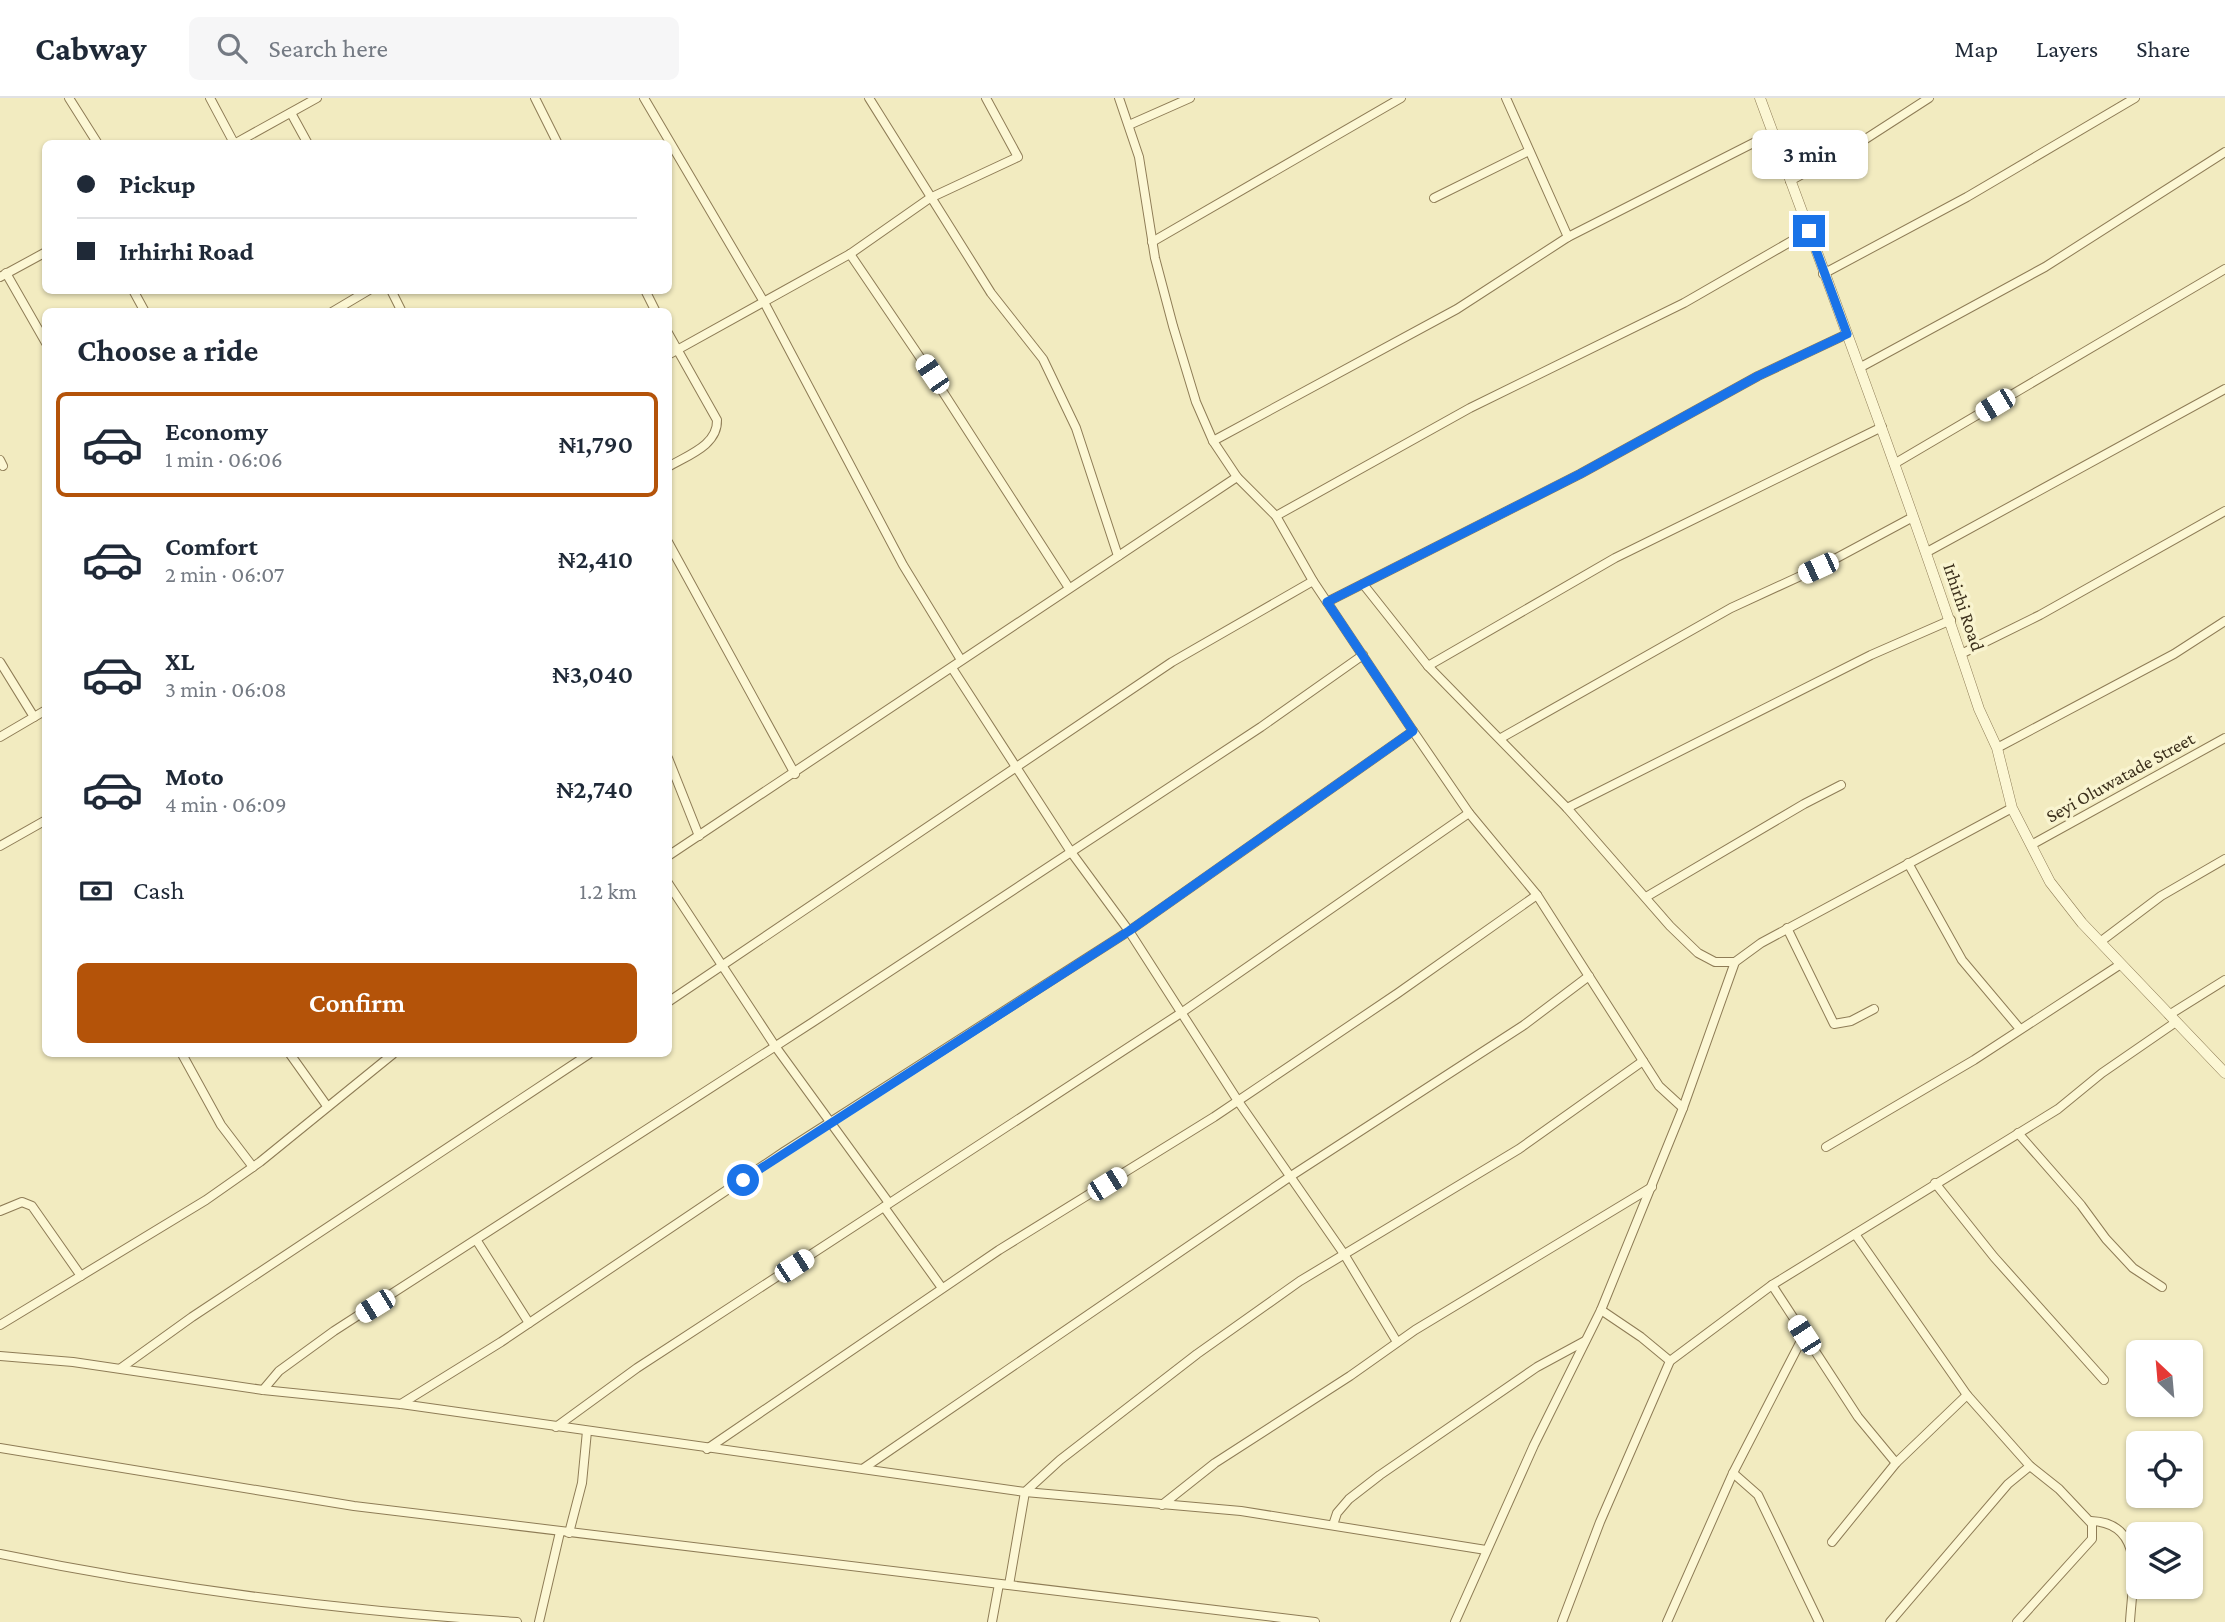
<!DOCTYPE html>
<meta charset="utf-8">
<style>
:root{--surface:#fff;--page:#f6f6f7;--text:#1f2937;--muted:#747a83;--line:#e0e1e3;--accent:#b45309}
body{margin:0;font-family:"Crimson Pro",serif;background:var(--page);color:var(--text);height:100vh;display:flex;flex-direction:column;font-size:26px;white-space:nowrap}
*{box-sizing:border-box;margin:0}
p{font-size:23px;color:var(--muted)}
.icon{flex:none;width:38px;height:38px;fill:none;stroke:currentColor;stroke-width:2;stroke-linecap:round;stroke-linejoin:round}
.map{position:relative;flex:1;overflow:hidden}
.details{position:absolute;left:42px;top:210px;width:630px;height:749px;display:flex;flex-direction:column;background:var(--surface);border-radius:10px;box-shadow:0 2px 5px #0004}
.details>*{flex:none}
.banner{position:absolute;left:42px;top:42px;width:630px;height:154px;border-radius:10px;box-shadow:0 2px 5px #0004;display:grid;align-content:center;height:154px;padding:0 35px;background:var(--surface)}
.needle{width:46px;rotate:334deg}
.controls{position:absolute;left:2126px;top:1242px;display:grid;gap:14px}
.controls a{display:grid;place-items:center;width:77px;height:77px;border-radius:10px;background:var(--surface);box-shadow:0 2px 5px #0004;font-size:35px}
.end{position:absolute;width:32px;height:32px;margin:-16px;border:9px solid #1a73e8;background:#fff;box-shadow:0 0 0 4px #fff}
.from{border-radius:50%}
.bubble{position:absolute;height:49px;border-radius:10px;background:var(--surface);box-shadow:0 2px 5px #0004;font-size:23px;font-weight:600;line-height:49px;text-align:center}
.car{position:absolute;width:21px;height:42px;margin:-21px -10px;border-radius:9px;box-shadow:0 0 5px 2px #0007;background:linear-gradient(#fff 24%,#345 0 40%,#fff 0 76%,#345 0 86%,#fff 0)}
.banner b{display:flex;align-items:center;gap:24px;height:66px;font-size:26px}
.banner b+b{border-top:2px solid var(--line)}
.banner i{width:18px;height:18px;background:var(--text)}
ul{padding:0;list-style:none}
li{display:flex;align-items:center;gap:21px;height:105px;margin:0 14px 10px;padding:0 21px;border:4px solid transparent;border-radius:10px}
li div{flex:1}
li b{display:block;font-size:26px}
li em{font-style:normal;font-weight:600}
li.selected{border-color:var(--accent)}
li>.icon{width:63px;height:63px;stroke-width:1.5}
h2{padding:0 35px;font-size:32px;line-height:84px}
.pay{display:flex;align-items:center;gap:18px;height:77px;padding:0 35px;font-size:26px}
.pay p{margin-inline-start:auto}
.primary-button{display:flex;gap:14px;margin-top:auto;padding:14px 35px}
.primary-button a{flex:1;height:80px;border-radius:10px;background:var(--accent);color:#fff;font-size:28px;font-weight:600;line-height:80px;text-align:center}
header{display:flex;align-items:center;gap:42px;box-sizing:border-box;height:98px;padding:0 35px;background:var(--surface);border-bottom:2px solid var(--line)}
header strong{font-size:33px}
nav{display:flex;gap:38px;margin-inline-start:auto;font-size:24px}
.search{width:490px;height:63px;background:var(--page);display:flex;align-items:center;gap:18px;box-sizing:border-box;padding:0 24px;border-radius:10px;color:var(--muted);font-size:26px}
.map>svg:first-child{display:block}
</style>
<header>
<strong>Cabway</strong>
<div class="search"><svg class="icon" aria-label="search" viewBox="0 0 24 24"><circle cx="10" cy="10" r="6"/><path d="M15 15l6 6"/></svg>Search here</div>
<nav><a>Map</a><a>Layers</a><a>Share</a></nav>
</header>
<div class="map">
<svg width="2225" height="1524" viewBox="0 0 2225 1524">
<rect width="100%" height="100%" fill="#f2ebc0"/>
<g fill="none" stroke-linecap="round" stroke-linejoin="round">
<g stroke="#8e7c56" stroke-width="10">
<g id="minor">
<path d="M69,0L98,46"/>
<path d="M210,0L234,45"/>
<path d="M535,0L558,46"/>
<path d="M644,0L764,204L903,467L961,562"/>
<path d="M869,0L991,195L1043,261L1076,330L1118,458"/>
<path d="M1119,0L1139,59L1155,160L1173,228L1196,304L1213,343L1237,379L1276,418L1313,483L1413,633L1469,715L1537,797L1659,988L1683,1010"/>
<path d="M1506,0L1568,139"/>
<path d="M291,15L308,46"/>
<path d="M1129,27L1190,0"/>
<path d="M234,46L317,0"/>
<path d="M1790,83L1864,42L1929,0"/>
<path d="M1434,100L1529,53"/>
<path d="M1152,144L1401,0"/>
<path d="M850,156L932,277L1069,490"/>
<path d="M6,175L46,245"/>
<path d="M1823,176L1967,99L2135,0"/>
<path d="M0,179L46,154"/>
<path d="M133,192L145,214"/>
<path d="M391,192L402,214"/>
<path d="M645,192L656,214"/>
<path d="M332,214L369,192"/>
<path d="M668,235L717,322C718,347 688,357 668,369"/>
<path d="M668,257L850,156L930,100L1018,59L986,0"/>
<path d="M1861,269L2045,169L2225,54"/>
<path d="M1213,343L1457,211L1568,139L1773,35"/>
<path d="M0,362L3,368"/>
<path d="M1894,366L2225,171"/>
<path d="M1276,418L1470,310L1684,205L1809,133"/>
<path d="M668,444L795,676"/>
<path d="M1927,454L2225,291"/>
<path d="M1363,486L1428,568L1567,710L1670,828L1698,855L1715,864H1735"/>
<path d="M1327,504L1580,376L1758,278L1847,236"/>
<path d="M1961,556L2040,517L2225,413"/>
<path d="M0,564L34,619"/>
<path d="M1428,568L1615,460L1882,329"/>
<path d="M952,570L1071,754L1129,833L1238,1003L1344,1156L1397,1244"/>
<path d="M0,639L46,612"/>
<path d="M1501,640L1731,510L1818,470L1913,419"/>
<path d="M1997,650L2174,556L2225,523"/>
<path d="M668,660L699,738"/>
<path d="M1567,710L1871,557L1951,522"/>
<path d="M2031,747L2225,640"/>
<path d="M0,748L46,722"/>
<path d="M668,758L1237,379"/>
<path d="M1908,765L1962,862L2020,931"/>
<path d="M668,785L775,948L889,1105"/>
<path d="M1646,799L1804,706L1841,687"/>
<path d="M1787,830L1834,926L1851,923L1874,911"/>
<path d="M2100,844L2161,798L2225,761"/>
<path d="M668,904L1172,564L1313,483"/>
<path d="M2169,917L2225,882"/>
<path d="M182,956L221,1027L253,1069"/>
<path d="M290,956L327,1008"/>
<path d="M2018,1035L2081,1107L2106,1141L2133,1170L2162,1189"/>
<path d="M1826,1049L1974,962L2121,866"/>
<path d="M1935,1085L1994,1159L2104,1282"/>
<path d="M884,1109L942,1190"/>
<path d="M0,1113L22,1104L32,1108L81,1178"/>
<path d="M1855,1136L1967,1297L2030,1368L2059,1391L2092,1426V1441L2017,1524"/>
<path d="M477,1143L529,1225"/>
<path d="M1772,1187L1858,1319L1896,1365"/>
<path d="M1601,1212L1641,1239L1670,1263"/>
<path d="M0,1227L206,1102L260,1064L393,956"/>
<path d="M0,1258L73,1264L263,1292L401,1306L1025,1394L1241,1413L1486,1452"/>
<path d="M121,1270L192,1219L589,956"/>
<path d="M263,1292L279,1273L334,1233L813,924L1261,629L1363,557"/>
<path d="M401,1306L501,1244L785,1053L1129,833L1413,633"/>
<path d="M556,1329L637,1270L1181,915L1469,715"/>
<path d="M0,1350L354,1408L1315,1524"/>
<path d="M707,1351L999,1152L1214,1019L1398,895L1537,797"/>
<path d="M864,1370L1291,1078L1524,927L1589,878"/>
<path d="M1733,1375L1758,1397L1819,1524"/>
<path d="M1162,1407L1215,1365L1350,1278L1415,1232L1652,1089"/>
<path d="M2091,1423C2147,1425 2132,1485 2130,1524"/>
<path d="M1333,1427L1337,1415L1349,1401L1380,1377L1537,1269L1585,1243"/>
<path d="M569,1435L582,1385L587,1333"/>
<path d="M1832,1444L1896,1365L1967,1297"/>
<path d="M0,1456C169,1491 344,1513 517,1524"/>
<path d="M1009,1487L1025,1394L1060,1362L1197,1256L1300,1183L1519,1051L1643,963"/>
<path d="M539,1524L560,1434"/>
<path d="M992,1524L999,1486"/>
<path d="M1455,1524L1534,1347L1601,1212L1683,1010L1735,864L1761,845L2012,710"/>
<path d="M1562,1524L1600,1424L1670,1263L1772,1187L2058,1011L2102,975L2176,924"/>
<path d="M1667,1524L1733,1375L1804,1237"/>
<path d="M1890,1524L2008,1386L2030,1368"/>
</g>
</g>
<g stroke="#8e7c56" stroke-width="11">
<path id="tertiary" d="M1760,0C1835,203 1911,405 1979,611L1997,650L2012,710L2050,784L2082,825L2225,975"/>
</g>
<use href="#minor" stroke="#fcf7d4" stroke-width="8"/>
<use href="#tertiary" stroke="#fcf7d4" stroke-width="10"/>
</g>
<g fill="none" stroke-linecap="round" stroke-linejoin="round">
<path stroke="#1a73e8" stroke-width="9" d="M743,1082L1129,833L1413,633L1327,504L1580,376L1758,278L1847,236L1809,133"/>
</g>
<g text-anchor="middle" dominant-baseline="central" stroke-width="7" stroke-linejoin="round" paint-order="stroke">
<g font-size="19" fill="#3c301c" stroke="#f9f4d0">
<text transform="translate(1964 509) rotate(71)">Irhirhi Road</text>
<text transform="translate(2120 679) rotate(-29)">Seyi Oluwatade Street</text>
</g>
</g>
</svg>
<div class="controls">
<a><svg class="needle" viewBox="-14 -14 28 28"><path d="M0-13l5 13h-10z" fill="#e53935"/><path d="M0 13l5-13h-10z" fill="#747a83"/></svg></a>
<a><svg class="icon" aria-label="locate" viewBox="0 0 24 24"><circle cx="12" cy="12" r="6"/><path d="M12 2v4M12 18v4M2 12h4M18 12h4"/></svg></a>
<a><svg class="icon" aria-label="layers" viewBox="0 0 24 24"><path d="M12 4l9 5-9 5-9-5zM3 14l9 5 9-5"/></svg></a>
</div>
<i class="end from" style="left:743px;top:1082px"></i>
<i class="end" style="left:1809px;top:133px"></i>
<div class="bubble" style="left:1752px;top:32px;width:116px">3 min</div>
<i class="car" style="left:932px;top:276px;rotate:326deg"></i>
<i class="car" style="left:1995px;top:307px;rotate:239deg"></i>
<i class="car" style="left:1818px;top:470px;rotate:245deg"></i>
<i class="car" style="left:1107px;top:1086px;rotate:58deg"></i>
<i class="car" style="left:794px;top:1168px;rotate:57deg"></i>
<i class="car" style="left:375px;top:1208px;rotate:238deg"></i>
<i class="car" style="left:1804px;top:1237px;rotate:327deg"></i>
<div class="banner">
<b><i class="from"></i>Pickup</b>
<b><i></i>Irhirhi Road</b>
</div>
<section class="details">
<h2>Choose a ride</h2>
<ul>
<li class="selected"><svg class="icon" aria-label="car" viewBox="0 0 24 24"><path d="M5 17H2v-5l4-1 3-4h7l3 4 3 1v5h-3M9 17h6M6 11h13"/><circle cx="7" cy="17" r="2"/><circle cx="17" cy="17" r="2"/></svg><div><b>Economy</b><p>1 min · 06:06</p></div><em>₦1,790</em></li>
<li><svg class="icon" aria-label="car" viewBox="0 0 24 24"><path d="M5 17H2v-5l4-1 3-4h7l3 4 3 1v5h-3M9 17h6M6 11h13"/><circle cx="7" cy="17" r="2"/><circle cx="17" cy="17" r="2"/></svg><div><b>Comfort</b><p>2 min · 06:07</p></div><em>₦2,410</em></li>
<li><svg class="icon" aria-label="car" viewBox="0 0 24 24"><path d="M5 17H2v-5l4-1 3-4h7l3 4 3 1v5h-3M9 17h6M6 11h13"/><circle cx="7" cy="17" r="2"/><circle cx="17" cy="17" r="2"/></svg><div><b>XL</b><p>3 min · 06:08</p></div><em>₦3,040</em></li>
<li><svg class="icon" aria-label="car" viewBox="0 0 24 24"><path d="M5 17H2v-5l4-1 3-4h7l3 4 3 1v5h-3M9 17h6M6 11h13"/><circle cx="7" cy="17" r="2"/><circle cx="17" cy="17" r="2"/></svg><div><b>Moto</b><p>4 min · 06:09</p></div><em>₦2,740</em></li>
</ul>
<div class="pay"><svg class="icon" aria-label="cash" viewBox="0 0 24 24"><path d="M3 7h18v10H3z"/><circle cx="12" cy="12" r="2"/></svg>Cash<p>1.2 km</p></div>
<div class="primary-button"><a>Confirm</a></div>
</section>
</div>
